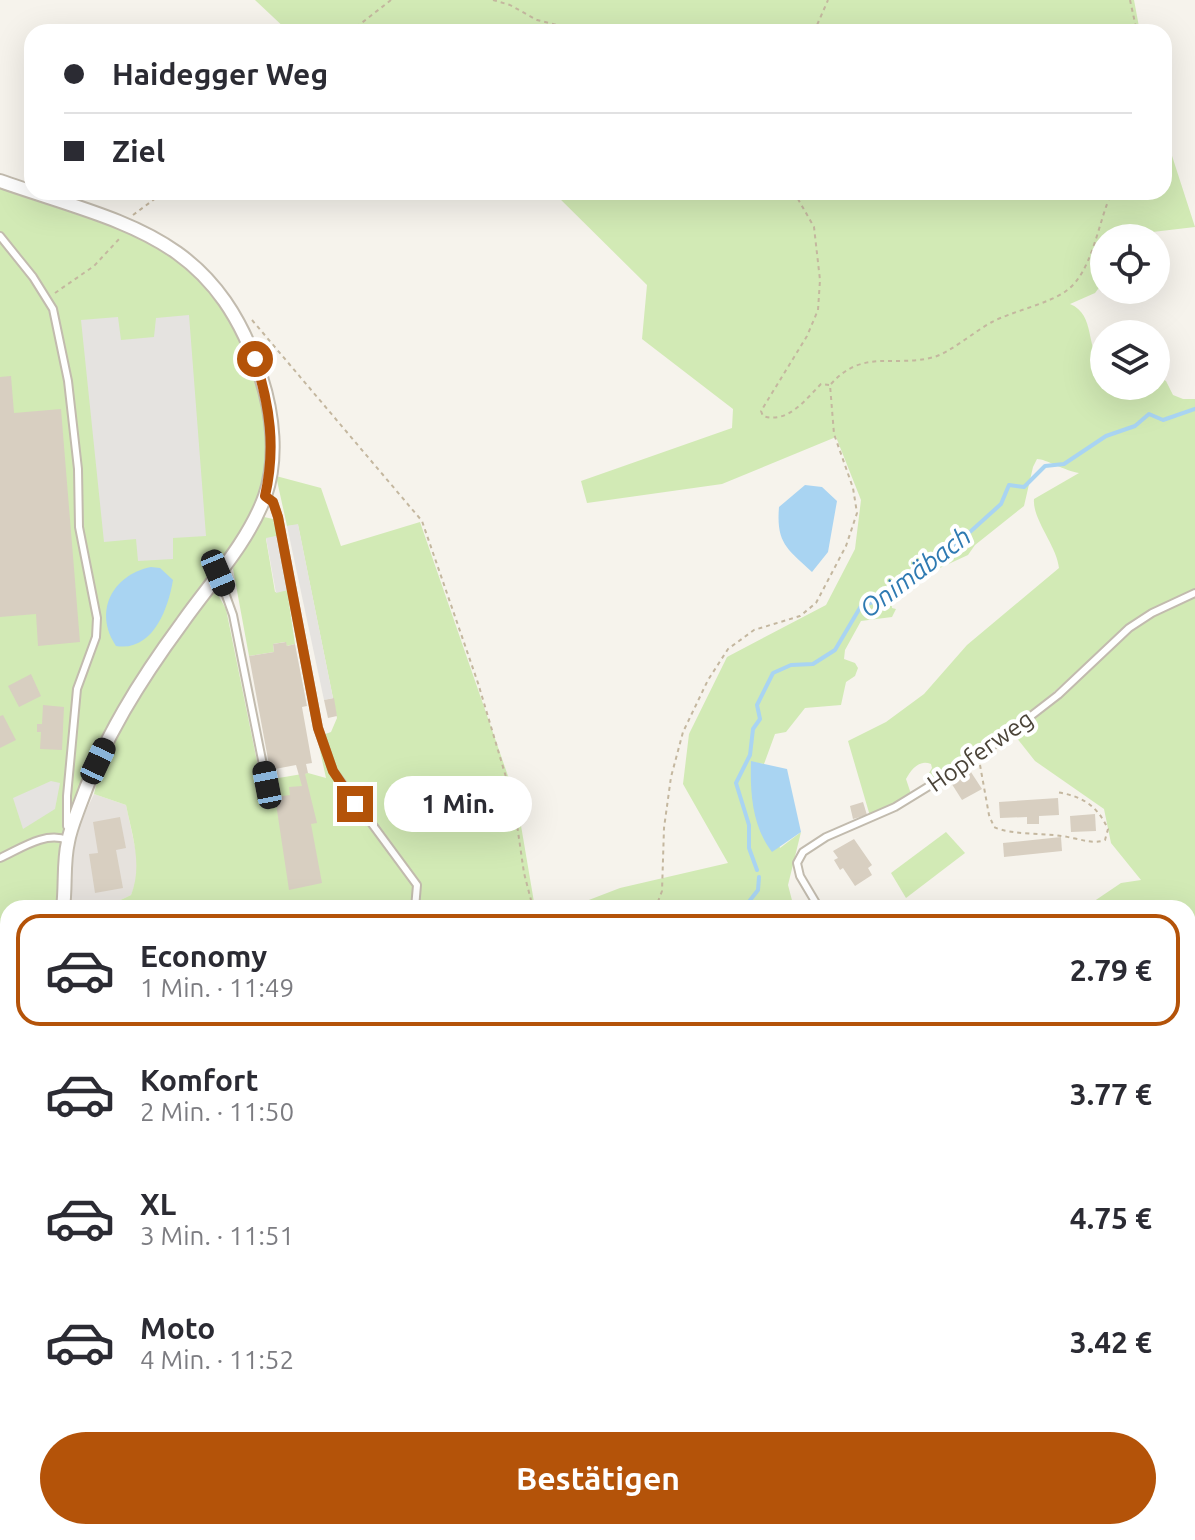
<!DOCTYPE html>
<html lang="de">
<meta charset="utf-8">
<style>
:root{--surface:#fff;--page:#f2f2f3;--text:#2b2b33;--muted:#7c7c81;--line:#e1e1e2;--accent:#b45309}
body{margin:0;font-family:Ubuntu,sans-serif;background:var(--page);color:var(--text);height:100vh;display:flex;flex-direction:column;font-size:30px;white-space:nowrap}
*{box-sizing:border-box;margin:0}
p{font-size:26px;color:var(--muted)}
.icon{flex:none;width:44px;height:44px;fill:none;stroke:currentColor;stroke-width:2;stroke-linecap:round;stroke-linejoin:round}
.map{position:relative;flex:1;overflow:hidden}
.side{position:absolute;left:0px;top:900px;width:1196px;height:640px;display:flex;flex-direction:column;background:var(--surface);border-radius:24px 24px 0 0;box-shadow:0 8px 32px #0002}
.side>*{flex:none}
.hud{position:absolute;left:24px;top:24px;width:1148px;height:176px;border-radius:24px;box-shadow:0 8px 32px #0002;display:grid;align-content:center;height:176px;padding:0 40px;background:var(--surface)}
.fabs{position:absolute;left:1090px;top:224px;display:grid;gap:16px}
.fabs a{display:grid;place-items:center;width:80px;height:80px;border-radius:50%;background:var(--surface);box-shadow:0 8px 32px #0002;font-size:40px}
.end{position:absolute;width:36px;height:36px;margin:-18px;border:10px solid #b45309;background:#fff;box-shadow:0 0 0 4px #fff}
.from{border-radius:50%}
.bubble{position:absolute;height:56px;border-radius:28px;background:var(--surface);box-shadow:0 8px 32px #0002;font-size:26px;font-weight:700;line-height:56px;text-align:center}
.car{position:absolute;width:24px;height:48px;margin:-24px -12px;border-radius:10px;box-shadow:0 0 6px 2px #0007;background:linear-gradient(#222 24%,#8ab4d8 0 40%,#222 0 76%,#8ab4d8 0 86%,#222 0)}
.hud b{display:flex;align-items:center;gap:28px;height:76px;font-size:30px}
.hud b+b{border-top:2px solid var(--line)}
.hud i{width:20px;height:20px;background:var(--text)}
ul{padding:14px 0 0;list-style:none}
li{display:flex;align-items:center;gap:24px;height:112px;margin:0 16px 12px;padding:0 24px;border:4px solid transparent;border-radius:24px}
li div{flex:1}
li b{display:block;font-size:30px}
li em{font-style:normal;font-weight:700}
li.current{border-color:var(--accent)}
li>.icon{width:72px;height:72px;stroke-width:1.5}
.action{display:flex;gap:16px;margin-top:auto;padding:16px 40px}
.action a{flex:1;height:92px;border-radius:48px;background:var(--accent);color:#fff;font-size:32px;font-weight:700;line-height:92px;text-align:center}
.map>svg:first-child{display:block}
</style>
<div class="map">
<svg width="1195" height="1540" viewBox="0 0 1195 1540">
<rect width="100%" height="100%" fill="#f6f3ec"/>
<path fill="#e6e2dd" d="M94,794L126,805L138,861L137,880L131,895L108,906L74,908L67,890L72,858L77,830Z"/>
<g fill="#d2eab5">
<path d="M255,0H1134L1140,32H289Z"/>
<path d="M1164,131L1195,227L1144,233L1140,238H1104V281L1095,293L1070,304C1097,315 1084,350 1104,365V386H1156V376L1166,381L1173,395L1183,399H1195V590L1150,611L1127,626L1015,727L981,751L929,781L926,778L932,768L931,764C919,759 911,770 906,779L911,794L870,816L848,741L886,722L924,694L967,645L1059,568C1057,546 1032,519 1034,499L1079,473C1065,471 1046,459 1037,459L1033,467L1024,506L975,545L968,555L903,585L890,588L892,608L896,609L892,617L861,621L845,650L844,659L855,663L858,668L855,676L846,682L841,705L805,708L786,732L775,734L764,764L751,762L780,848L801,832L788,885L794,908H568L620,888L728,863L683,784L689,734L727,657L826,605L855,549L861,500L836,437L722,484L587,503L581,481L732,428L733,409L642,339L647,285L553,192H1164Z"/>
<path d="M0,180L151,235L223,299L269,411L265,496L125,706L68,841L65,883L74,908H8V1532H1188V908H1084L1121,883L1141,880L1111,843L1104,809L1035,761L1012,732L1137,622L1195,593V1540H0Z"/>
<path d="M276,476L321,488L341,546L420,522L517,802L535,908H95L108,906L131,895C143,865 132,835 126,805L94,794C108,728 168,646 209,593H217L226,609L261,781L308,773L326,778L317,737L331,732L337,718L298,525L287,526Z"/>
<path d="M264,517L273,519L277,536L266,539L275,592L287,590L295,644L287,646L285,642L273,644L274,652L249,656L233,569L235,558L258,518Z"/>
<path d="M946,832L965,853L906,898L891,873Z"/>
</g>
<g fill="#e5e3e0">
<path d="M189,315L206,536L173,538V559L138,561L136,539L104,542L81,320L118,317L121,340L154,337L156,318Z"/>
<path d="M298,524L333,698L324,700L287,526Z"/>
<path d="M281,535L292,589L276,593L266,538Z"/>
<path d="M51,781L60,783L55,809L23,829L13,798Z"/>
</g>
<g fill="#a9d4f2">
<path d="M805,485L822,487L837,501L828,552L812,572C787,549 776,543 779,507Z"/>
<path d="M151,567L160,568L173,580C168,610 152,652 116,646C93,612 112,575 151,567Z"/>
<path d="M751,761L787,769L801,832L772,852C752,826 750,793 751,761Z"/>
</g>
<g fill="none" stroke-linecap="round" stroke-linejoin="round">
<g stroke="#a9d4f2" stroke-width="4">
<path d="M757,870L749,848V825L736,783L750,755L753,729L760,719L757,705L773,673L791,665L813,664L835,650L861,606L882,599L891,586L905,579L915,567L950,550L1001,504L1009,485L1024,487L1045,466L1064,464L1106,436L1135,426L1149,414L1163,420L1195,409"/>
<path d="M744,908L758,890L759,877"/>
<path d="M107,1540L110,1532"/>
</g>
</g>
<g fill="#d8cfc1">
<path d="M11,376L14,413L61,409L80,642L38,646L36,614L0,617V377Z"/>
<path d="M286,642L287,646L295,644L307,706L302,707L312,763L306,764L308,773L305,774L317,823L311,824L322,883L289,890L275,797L290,795L289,787L302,786L296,765L270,770L249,656L274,652L273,644Z"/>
<path d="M31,674L41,696L19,707L8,686Z"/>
<path d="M334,698L337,716L328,718L324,700Z"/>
<path d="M43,705L64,707L62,750L40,749L41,732H37V724H42Z"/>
<path d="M3,715L16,740L0,748V716Z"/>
<path d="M967,766L982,789L962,800L948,778Z"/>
<path d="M1058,798L1059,815L1039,816V824H1027V817L1000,818L999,802Z"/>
<path d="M863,802L867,815L853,819L850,806Z"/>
<path d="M1095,814L1096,831L1071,832L1070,816Z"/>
<path d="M120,817L126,848L116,850L123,888L95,893L89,854L98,853L93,822Z"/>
<path d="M1061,837L1062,851L1004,857L1003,843Z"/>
<path d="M854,839L872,865L868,868L872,875L855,886L843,868L840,870L834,860L838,858L833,851Z"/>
</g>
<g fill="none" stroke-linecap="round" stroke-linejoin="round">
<g stroke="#c2bbae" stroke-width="10">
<g id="service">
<path d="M0,236L33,277L53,309L68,381L78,469L79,527L97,618L96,637L77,689L67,796V826"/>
<path d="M265,496L273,502L278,517L318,728L333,771L417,885L415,908"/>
<path d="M219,576L233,615L267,785"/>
<path d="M0,858C20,849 45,831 67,840"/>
<path d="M819,908L800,876L797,863L803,852L826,837L895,807L983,753L1058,695L1129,628L1152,613L1195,593"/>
</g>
</g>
<g stroke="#c2bbae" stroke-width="16">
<g id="minor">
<path d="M0,181C126,225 214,234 261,377C273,414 278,459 265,496C248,543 210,583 182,623C140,680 103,739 79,807C75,818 70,830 68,842C63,863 66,886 63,908"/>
<path d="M0,1149L8,1113L5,1079L8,1053"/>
</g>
</g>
<g stroke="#c4b79f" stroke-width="2" stroke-dasharray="4 4" stroke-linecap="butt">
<path d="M493,0L510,5L537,20L586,32"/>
<path d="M1130,0L1137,32"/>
<path d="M350,32L391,0"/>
<path d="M814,32L828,0"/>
<path d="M133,215L164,192"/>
<path d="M55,293L94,266L120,238"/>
<path d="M252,320L422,521L478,683L514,804L524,873L533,908"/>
<path d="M831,384C863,348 894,368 934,357C951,352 975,331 992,322C1013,311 1048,304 1066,291C1093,272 1098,221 1112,192"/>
<path d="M980,765L989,815L994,827C1012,836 1049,832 1072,838C1084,840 1093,844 1105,840L1108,829C1097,805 1082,796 1056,792"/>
<path d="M644,908L657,904L662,891L664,828L671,777L683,732L708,680L728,649L754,630L800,616L816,603L846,546L857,513L853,488L834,434L830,385L821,384C805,400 788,424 763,416L761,411L807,336L818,310L820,280L814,227L794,192"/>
<path d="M169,1540L170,1532"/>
<path d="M617,1540L622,1532"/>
<path d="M1048,1540L1053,1532"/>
</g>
<use href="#service" stroke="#fff" stroke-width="6"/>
<use href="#minor" stroke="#fff" stroke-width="12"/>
</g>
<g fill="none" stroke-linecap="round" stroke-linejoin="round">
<path stroke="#b45309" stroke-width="10" d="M255,359C270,406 276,448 265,496L273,502L278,517L318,728L333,771L355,804"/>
</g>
<g text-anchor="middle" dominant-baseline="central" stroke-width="8" stroke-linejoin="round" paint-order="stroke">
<g font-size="24" fill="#4b4439" stroke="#fff">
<text transform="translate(980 751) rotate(-35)">Hopferweg</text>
</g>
<g font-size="26" font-style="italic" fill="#2e7ab2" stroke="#fff">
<text transform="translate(915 572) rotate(-37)">Onimäbach</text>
</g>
</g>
</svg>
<div class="fabs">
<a><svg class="icon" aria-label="locate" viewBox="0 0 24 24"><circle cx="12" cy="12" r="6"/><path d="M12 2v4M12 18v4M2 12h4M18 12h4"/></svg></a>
<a><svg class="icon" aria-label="layers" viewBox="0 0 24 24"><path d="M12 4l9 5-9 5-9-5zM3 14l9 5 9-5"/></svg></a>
</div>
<i class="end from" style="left:255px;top:359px"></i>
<i class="end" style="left:355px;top:804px"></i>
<div class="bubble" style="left:384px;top:776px;width:148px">1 Min.</div>
<i class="car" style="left:218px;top:573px;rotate:157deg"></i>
<i class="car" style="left:98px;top:761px;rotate:25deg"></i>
<i class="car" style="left:267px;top:785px;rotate:349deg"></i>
<div class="hud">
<b><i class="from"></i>Haidegger Weg</b>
<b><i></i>Ziel</b>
</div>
<section class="side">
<ul>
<li class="current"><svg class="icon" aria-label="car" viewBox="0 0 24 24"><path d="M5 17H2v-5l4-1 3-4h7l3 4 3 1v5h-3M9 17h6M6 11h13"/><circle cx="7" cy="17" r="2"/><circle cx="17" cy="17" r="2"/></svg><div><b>Economy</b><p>1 Min. · 11:49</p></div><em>2.79 €</em></li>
<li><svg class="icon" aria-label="car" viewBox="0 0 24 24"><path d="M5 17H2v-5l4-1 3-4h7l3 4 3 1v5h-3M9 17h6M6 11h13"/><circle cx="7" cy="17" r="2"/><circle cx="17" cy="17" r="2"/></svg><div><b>Komfort</b><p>2 Min. · 11:50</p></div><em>3.77 €</em></li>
<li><svg class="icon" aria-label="car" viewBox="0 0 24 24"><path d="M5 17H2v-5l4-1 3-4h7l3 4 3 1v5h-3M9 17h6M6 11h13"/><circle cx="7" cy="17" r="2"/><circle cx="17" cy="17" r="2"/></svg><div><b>XL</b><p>3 Min. · 11:51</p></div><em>4.75 €</em></li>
<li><svg class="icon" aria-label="car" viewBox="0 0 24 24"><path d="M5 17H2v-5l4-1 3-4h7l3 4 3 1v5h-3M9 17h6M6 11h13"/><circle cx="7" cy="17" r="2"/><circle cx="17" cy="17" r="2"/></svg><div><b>Moto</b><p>4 Min. · 11:52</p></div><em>3.42 €</em></li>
</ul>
<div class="action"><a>Bestätigen</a></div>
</section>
</div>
